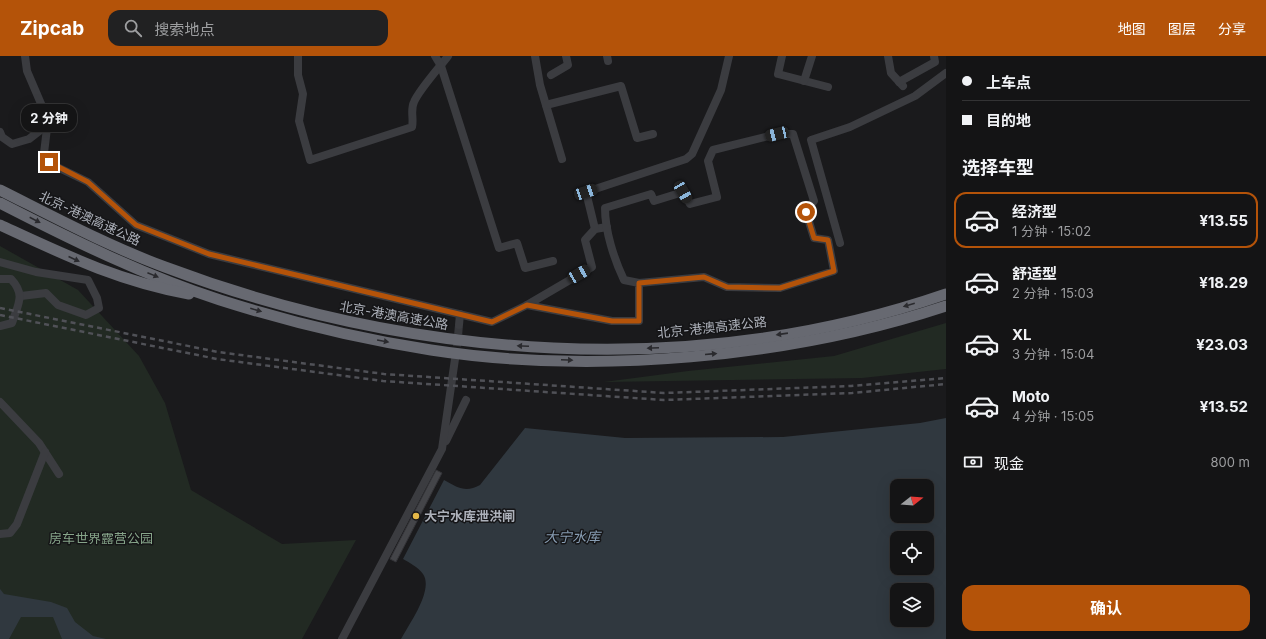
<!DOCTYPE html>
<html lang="zh">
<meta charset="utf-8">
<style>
:root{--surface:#141415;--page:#212122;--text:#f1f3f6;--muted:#9d9ea0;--line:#333334;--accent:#b45309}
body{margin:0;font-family:Inter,"Noto Sans SC",sans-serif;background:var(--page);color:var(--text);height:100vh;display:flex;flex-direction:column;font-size:15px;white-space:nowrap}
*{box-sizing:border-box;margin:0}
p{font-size:13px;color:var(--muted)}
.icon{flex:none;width:22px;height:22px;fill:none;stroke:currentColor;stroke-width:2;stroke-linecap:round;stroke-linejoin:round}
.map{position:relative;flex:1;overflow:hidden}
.details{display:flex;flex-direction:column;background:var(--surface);width:320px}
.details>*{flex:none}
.banner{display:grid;align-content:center;height:88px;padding:0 16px;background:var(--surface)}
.needle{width:26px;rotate:73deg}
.buttons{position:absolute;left:890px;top:423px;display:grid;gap:8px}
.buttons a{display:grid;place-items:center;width:44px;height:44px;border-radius:8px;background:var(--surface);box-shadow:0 4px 16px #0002,0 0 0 1px var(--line);font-size:20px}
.end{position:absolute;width:18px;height:18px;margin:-9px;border:5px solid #b45309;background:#fff;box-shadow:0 0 0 2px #fff}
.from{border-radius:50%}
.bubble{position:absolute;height:28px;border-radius:12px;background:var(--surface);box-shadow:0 4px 16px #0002,0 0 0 1px var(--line);font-size:13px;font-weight:700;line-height:28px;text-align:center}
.car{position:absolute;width:12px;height:24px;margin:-12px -6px;border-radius:5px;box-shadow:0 0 3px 1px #0007;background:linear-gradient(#222 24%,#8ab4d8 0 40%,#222 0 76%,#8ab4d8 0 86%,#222 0)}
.banner b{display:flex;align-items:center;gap:14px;height:38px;font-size:15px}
.banner b+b{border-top:1px solid var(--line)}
.banner i{width:10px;height:10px;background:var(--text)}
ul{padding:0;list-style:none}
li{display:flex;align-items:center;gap:12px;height:56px;margin:0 8px 6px;padding:0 8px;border:2px solid transparent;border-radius:12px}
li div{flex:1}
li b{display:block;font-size:15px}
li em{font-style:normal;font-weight:700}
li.current{border-color:var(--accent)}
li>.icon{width:36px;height:36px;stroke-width:1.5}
h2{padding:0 16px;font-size:18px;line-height:48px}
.pay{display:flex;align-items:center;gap:10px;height:44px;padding:0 16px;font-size:15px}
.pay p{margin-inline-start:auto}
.cta{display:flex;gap:8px;margin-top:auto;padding:8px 16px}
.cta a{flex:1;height:46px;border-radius:12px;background:var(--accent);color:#fff;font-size:16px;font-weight:700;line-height:46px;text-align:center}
header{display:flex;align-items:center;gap:24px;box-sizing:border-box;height:56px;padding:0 20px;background:var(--accent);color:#fff}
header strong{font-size:19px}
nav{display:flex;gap:22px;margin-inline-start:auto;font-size:14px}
.search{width:280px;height:36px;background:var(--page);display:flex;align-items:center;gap:10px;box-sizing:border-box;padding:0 14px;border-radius:12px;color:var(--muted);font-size:15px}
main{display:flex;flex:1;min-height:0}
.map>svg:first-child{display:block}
</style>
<header>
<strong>Zipcab</strong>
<div class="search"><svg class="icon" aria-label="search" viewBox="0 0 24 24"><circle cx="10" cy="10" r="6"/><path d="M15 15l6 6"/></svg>搜索地点</div>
<nav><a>地图</a><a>图层</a><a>分享</a></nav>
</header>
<main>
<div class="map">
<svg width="946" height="583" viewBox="0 0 946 583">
<rect width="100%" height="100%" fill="#1a1a1c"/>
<g fill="#222a23">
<path d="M0,190L78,234L139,300L165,347L191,434L282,488L356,484L302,583H0Z"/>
<path d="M946,267V313L862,322L604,326L688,315L834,300Z"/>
</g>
<g fill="#30383f" fill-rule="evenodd">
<path d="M946,362V583H401C409,568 434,534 423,518C418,511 410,507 403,503L444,424C458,432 466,437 480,429L525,372L625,382L783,381L920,367ZM897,430H927V460H897ZM897,482H927V512H897ZM897,534H927V564H897Z"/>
<path d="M0,533L4,538L51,546L67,552L75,566L93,580L106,583H62L53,561H21L9,583H0Z"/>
</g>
<path fill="#444549" stroke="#343438" d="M436,414L442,417L396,506L390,503Z"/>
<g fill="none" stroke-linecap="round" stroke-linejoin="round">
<path stroke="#37383c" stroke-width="8" stroke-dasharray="8 4" stroke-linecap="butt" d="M456,302L459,269"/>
<g stroke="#3b3c40" stroke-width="8">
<path d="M25,0L27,15L48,64L44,97L49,107L88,126L136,169L209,198L492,266L527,249L592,211L585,184L595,173L607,171"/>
<path d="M298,0V19L303,38L299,65L310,104L412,71C414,63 410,54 414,46C419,34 439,12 448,0"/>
<path d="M435,0L441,10L499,192L517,187L525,212L553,205"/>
<path d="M535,0L540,29L562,103"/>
<path d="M607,0L608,5"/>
<path d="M782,0L778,18L828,31"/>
<path d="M888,0L891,17L903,30"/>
<path d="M551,19L568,9L566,0"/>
<path d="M804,25L812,0"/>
<path d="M899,26L935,6L934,0"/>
<path d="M546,49L621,30L637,82L653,78"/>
<path d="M0,76L2,81L12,88L29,83L47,69"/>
<path d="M595,173L586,136L686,103L692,98L721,34L729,0"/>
<path d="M840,187L811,84L850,71L915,40L946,17"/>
<path d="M0,206L36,216L88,224L97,242L99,252L86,259L58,249L46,237L21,240"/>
<path d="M0,223H11C26,239 18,248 12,267L0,270"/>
<path d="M527,249L612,265H639V227L704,221L727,231L780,232L834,215L828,184L814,182L806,156L814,145L793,78H777L713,94L708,105L717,141L690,148L683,136L654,145L651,138L605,152C605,175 614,203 624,224L639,227"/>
<path d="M459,269L460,258"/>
<path d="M0,346L39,387L59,418"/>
<path d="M446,385L466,344"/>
<path d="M0,478L10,477L17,468L45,396"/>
<path d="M342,583L442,393L455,303"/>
</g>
<g stroke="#676971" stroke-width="11">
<path d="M0,134C54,161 108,190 165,211C412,304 694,325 946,238"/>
<path d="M0,147C72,184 143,219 220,244C289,266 360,283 431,294C594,319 789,302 946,250"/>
<path d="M0,169C65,199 118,225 189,238"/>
</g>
<g stroke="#505157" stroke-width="2.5" stroke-dasharray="5 4" stroke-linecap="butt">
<path d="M0,252L218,296L384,318L664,337L851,330L946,322"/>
<path d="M0,259L217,303L383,325L664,344L852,337L946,328"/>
</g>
</g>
<defs><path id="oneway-solid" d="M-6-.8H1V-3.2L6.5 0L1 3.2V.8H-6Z"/></defs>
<g fill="#2a2a2e">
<use href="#oneway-solid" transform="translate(35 164) rotate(27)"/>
<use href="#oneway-solid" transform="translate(74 203) rotate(24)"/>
<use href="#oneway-solid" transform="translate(153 219) rotate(22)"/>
<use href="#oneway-solid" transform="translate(909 249) rotate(164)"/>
<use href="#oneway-solid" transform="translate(256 254) rotate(16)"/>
<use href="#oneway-solid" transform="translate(782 278) rotate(172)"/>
<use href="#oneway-solid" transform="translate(383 285) rotate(10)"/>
<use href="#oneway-solid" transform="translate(523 290) rotate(-177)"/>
<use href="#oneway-solid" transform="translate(653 292) rotate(178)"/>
<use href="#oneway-solid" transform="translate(711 298) rotate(-5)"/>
<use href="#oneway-solid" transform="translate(567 304) rotate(3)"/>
</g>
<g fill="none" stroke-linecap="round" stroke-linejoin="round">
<path stroke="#b45309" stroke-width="5" d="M49,106L88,126L136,169L209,198L492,266L527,249L612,265H639V227L704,221L727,231L780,232L834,215L828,184L814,182L806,156"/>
</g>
<circle fill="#e5b848" stroke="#151517" stroke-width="1.5" cx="416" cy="460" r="4"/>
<g text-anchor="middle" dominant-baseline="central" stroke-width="3" stroke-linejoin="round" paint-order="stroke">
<g font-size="13" fill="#adb1ba" stroke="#151517">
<text transform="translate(90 162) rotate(25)">北京-港澳高速公路</text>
<text transform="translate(394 259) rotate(10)">北京-港澳高速公路</text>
<text transform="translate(712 271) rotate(-6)">北京-港澳高速公路</text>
</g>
<g font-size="13" font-weight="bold" fill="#adb1ba" stroke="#151517" text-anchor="start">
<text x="424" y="460">大宁水库泄洪闸</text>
</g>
<g font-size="13" fill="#86a489" stroke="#151517">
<text x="101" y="482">房车世界露营公园</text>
</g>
<g font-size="14" font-style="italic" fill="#879cb2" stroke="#151517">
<text x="572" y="480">大宁水库</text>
</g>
</g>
</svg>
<div class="buttons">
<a><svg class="needle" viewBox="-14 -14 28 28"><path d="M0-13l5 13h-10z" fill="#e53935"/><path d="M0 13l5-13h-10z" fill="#9d9ea0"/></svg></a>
<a><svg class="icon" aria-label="locate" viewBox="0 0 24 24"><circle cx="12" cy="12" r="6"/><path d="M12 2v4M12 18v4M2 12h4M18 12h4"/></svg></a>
<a><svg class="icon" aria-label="layers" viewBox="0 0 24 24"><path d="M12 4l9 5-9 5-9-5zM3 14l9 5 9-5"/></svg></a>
</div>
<i class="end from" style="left:806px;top:156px"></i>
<i class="end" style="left:49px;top:106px"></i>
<div class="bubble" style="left:21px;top:48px;width:56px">2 分钟</div>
<i class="car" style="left:777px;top:78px;rotate:257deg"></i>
<i class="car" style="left:586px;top:136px;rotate:72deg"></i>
<i class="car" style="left:683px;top:136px;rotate:150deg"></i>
<i class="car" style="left:579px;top:218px;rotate:60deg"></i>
</div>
<section class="details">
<div class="banner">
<b><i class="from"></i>上车点</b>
<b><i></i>目的地</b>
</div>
<h2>选择车型</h2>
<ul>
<li class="current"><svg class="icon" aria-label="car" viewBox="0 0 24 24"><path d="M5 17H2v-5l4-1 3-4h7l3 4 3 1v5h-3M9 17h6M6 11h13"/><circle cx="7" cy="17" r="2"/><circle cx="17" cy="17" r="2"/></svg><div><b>经济型</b><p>1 分钟 · 15:02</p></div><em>¥13.55</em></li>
<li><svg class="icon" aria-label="car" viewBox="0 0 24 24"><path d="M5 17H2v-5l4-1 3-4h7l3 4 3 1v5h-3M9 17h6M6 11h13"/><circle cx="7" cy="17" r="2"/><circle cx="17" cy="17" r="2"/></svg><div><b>舒适型</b><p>2 分钟 · 15:03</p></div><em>¥18.29</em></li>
<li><svg class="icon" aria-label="car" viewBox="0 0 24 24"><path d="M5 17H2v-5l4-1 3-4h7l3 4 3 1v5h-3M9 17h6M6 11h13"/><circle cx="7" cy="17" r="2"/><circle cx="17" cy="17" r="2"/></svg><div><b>XL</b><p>3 分钟 · 15:04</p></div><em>¥23.03</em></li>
<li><svg class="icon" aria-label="car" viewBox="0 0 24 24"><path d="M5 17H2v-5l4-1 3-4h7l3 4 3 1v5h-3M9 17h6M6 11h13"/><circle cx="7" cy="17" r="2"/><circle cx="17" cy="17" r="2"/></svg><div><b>Moto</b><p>4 分钟 · 15:05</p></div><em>¥13.52</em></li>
</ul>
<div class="pay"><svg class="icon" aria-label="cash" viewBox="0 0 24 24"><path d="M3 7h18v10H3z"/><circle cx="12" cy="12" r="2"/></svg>现金<p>800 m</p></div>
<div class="cta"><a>确认</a></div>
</section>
</main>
